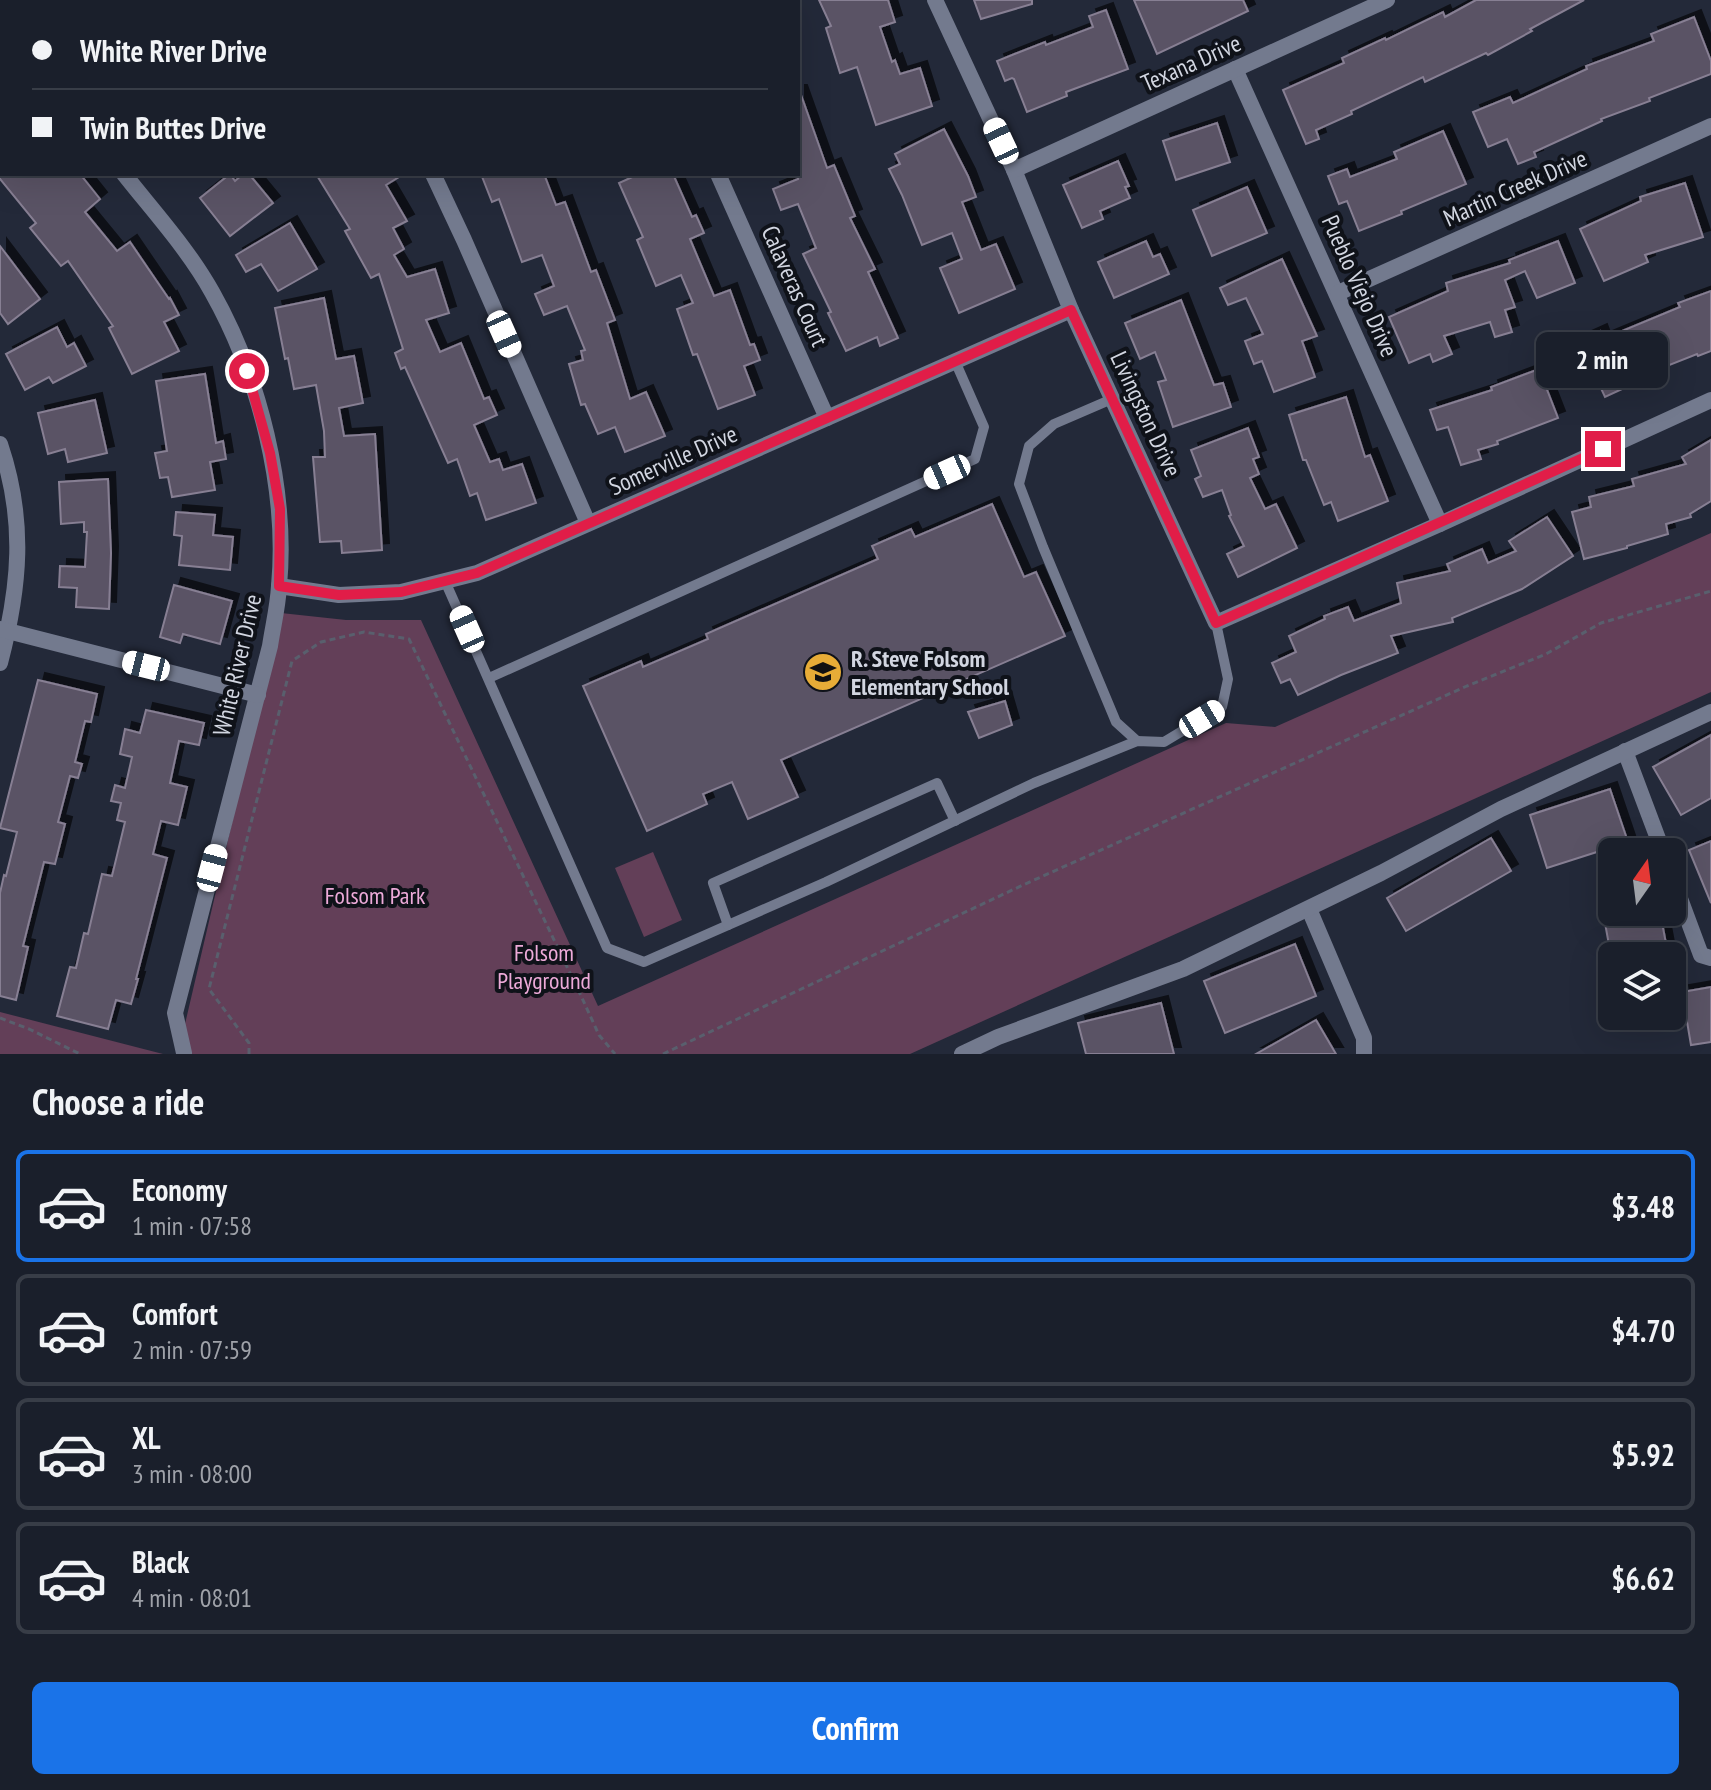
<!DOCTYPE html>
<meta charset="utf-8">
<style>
:root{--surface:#1a1f2b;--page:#232733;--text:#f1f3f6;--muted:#9fa2a9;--line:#383d47;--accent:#1a73e8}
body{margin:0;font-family:"PT Sans Narrow",sans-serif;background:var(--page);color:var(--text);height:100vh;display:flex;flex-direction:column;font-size:30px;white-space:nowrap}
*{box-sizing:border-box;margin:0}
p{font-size:26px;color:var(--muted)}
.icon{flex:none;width:44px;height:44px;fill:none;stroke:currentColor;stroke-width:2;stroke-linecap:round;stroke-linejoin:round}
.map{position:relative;height:1054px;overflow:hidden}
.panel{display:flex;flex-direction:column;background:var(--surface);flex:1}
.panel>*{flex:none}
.top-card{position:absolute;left:0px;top:0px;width:800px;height:176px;box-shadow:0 8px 32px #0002,0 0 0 2px var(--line);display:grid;align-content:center;height:176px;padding:0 32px;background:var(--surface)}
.needle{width:52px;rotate:14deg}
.buttons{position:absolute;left:1598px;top:838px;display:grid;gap:16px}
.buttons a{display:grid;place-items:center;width:88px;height:88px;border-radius:12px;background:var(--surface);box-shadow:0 8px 32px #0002,0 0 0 2px var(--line);font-size:40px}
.end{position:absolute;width:36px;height:36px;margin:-18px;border:10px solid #e11d48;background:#fff;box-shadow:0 0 0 4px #fff}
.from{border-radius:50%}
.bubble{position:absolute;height:56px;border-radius:12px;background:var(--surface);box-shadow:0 8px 32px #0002,0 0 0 2px var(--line);font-size:26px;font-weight:600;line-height:56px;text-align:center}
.car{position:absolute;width:24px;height:48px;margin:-24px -12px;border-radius:10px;box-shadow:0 0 6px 2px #0007;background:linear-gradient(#fff 24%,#345 0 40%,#fff 0 76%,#345 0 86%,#fff 0)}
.top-card b{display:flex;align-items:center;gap:28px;height:76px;font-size:30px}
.top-card b+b{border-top:2px solid var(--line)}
.top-card i{width:20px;height:20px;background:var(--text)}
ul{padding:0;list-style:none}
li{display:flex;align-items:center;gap:24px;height:112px;margin:0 16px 12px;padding:0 16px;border:4px solid var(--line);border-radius:12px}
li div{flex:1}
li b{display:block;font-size:30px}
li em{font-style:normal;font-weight:600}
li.current{border-color:var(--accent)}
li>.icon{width:72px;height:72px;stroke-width:1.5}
h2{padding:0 32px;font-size:36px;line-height:96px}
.primary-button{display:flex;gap:16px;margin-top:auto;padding:16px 32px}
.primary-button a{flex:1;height:92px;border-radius:12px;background:var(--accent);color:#fff;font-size:32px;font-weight:600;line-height:92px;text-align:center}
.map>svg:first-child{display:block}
</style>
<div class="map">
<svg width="1711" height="1054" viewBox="0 0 1711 1054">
<defs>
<filter id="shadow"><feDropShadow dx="7" dy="-7" stdDeviation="0" flood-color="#0009"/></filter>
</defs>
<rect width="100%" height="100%" fill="#232939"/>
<g fill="#633f58">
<path d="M1711,533V692L910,1054H178L281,613L346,620H421L598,1006L1226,723L1275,727Z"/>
<path d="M653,852L682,920L644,937L615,868Z"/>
<path d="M0,1012L163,1054H0Z"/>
</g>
<g fill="#5a5265" stroke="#877f93" stroke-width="2" filter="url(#shadow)">
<path d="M819,0H888L895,22L880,27L892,62L895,60L900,74L920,68L932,106L876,125L857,67L840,73L826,28L831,26Z"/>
<path d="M974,0H1032V4L981,19Z"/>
<path d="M1134,0H1243L1248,11L1157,54Z"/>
<path d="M1476,0H1584L1530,29L1532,31L1488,55L1486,53L1425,82L1423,77L1351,111L1352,114L1316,130L1319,139L1306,144L1283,90L1344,63L1342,58L1385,38L1386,40L1443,12L1445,17Z"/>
<path d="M1106,10L1128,69L1066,92L1067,96L1027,112L1014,79L1012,78L1005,81L997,61L1045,42L1046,45L1093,27L1089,16Z"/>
<path d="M1694,17L1711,61V74L1649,98L1650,101L1601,119L1602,121L1534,152L1536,157L1518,164L1507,139L1488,147L1473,112L1510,97L1513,103L1587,69L1586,66L1654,41L1651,34Z"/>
<path d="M798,92H800L827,168L834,165L855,216L850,218L875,269L868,272L898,338L880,346L877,337L846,351L828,313L831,312L803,254L816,248L798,204L781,210L773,189L798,179Z"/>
<path d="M1217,123L1230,162L1176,180L1163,141Z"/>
<path d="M944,129L968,176L976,197L962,202L981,250L996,244L1015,289L959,313L940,268L962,259L952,233L922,245L902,195L889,169L900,164L895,154Z"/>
<path d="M1443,131L1466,184L1401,211L1402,214L1359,231L1347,201L1339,204L1328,176L1347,169L1350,177L1397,159L1394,152Z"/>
<path d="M1118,161L1129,186L1125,187L1130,198L1100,211L1103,219L1082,228L1063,185Z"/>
<path d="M0,174H80L100,199L85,212L117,251L130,242L169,299L170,298L179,315L164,322L179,351L132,374L109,328L113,326L68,261L61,266L30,228L36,223L0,179Z"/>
<path d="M230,174L235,181L243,174H249L273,203L230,236L200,198Z"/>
<path d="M316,174H404L386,185L407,221L393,228L404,249L394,255L407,277L435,269L449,313L426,320L440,352L461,343L484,399L489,397L497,415L474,425L490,462L499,459L503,470L522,464L536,503L486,520L477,493L470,496L457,459L448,463L405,367L401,369L395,353L403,349L379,274L371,278L345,231L350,229Z"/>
<path d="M481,174H544L556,205L565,202L591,272L596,270L615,320L607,323L630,399L646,392L665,436L625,452L615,427L598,434L585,404L581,405L569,364L583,360L581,351L585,350L567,306L544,315L535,294L554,286L542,255L522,262L499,199L492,202Z"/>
<path d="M639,174H673L692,217L696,215L704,233L690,239L714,296L730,290L750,345L754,344L760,360L744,366L755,395L718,409L697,354L693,355L677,309L693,303L681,275L656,286L637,240L643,237L619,183Z"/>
<path d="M1685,183L1703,237L1645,255L1648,262L1604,281L1580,229L1641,201L1640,197Z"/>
<path d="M1247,187L1267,233L1212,256L1193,210Z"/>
<path d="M290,223L317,269L278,291L261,264L246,272L236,255Z"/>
<path d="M1146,241L1153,257L1160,254L1169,274L1114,298L1098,262Z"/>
<path d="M1558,241L1575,283L1537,298L1525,271L1505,280L1515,307L1505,310L1512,332L1495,337L1490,322L1444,336L1452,354L1433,362L1430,354L1409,363L1389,317L1448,291L1446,283L1510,263L1509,260Z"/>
<path d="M0,246L40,299L8,324L0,313Z"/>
<path d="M1282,259L1317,336L1302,341L1315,377L1274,392L1262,361L1254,364L1245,341L1263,334L1246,298L1228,305L1220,288Z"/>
<path d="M1711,291V351L1698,356L1697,354L1659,369L1661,376L1636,386L1635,383L1605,397L1593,371L1573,380L1560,349L1600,331L1603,339L1680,307L1678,303Z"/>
<path d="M324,298L336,359L354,356L363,403L339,408L344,436L375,434L382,550L342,553L341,541L320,542L313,457H325L324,431L316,385L294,389L288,358L285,359L275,308Z"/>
<path d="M1181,300L1214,385L1223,383L1231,407L1173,427L1158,382L1166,380L1155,352L1140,359L1125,323Z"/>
<path d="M57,327L67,347L74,343L86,366L53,383L49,377L25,390L6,354Z"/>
<path d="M1539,369L1558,418L1497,441L1498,444L1478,450L1481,459L1461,465L1448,427L1437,430L1430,410L1492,390L1491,387Z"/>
<path d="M205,374L216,443L223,441L226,459L210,462L215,490L172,497L168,477L160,478L155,453L167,451L156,381Z"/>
<path d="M1346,397L1365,457L1370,455L1388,501L1338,521L1331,502L1324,505L1306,460H1303L1289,415Z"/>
<path d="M95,400L107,453L68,462L65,449L48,454L38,413Z"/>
<path d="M1248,428L1259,457L1253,459L1259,474L1250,478L1265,509L1276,504L1297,548L1238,577L1227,554L1244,546L1229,516L1231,515L1222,490L1203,497L1195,479L1201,476L1191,450Z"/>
<path d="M1711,440V501L1690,514L1691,517L1666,524L1668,534L1627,546V548L1584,559L1572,512L1591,507L1589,497L1634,486L1632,479L1686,464L1682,457Z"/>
<path d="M108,479L111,553L109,609L76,607L77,588L59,587L60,566L85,567L87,532H84V522L61,524L59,482Z"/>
<path d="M992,504L1024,577L1036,572L1065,636L781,760L798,797L748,819L732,782L703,794L707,804L647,831L583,686L641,661L643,667L708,639L706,634L878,559L872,546L911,529L915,537Z"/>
<path d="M176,512L215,515L213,535L233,537L230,570L179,565L182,536L174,535Z"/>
<path d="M1547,517L1573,556L1522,589L1452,618L1453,622L1391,636L1398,653L1341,675L1298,695L1290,679L1281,683L1272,663L1296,652L1289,636L1325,619L1324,616L1348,607L1354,621L1401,603L1397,583L1450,571L1447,564L1482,549L1488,563L1516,551L1509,541Z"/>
<path d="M174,585L232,601L220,644L183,634L180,643L160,637Z"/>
<path d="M38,680L97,694L91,722L85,721L75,762L82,764L78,778L70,776L58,822L65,824L55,864L44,862L23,946L28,947L16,1000L0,996V893L4,875L6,876L17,832L0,828Z"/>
<path d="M1005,701L1012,725L979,738L968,712Z"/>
<path d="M146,710L204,723L199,745L179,741L170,783L187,787L178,825L161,821L153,854L167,858L136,979H138L131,1004L116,1000L108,1029L57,1016L70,967L76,968L84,933L88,934L102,874L112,876L125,822L117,820L121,803L111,801L115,785L125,788L132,757L120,754L125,729L140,733Z"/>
<path d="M1711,735V798L1681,815L1653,767Z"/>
<path d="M1610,789L1628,842L1547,868L1530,815Z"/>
<path d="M1491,838L1511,871L1406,931L1387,898Z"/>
<path d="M1711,841V903L1689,850Z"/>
<path d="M1603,912H1660L1668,954L1658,956H1611Z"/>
<path d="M1295,944L1316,996L1225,1033L1204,981Z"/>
<path d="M1711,987V1042L1691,1045L1682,992Z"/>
<path d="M1161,1003L1174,1054H1086L1078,1023Z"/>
<path d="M1316,1020L1336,1054H1256Z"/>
</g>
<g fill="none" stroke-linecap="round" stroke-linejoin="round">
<g stroke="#595f6d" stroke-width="3" stroke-dasharray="6 4" stroke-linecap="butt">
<path d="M0,1018L29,1029L80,1054"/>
<path d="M249,1054V1043L209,989L292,661L321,642L364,632L409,639L582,998L599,1035L615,1054"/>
<path d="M663,1054L1023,885L1467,686L1546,654L1601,623L1711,591"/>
</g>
<g stroke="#737a8e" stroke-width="10">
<path d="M1112,399L1054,424L1029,446L1019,484L1043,547L1116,722L1137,741"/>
<path d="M445,581L607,948L644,962L826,882L1034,783L1137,741L1164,742L1222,707L1228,679L1216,623"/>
<path d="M489,678L975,459L984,427L955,361"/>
<path d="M728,925L713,883L937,783L955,821"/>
</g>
<g stroke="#737a8e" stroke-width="16">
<path d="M332,0L333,2"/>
<path d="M640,0L641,2"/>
<path d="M935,0L1014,170L1071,310L1216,623L1440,524L1711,400"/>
<path d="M38,2L43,0"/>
<path d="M1235,69L1440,524"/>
<path d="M1014,170L1387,0"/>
<path d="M124,174C154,212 188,249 212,292C259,375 288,490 279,586C278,606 273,626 270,646L175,1013L184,1053"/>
<path d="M433,174L464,240L588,523"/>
<path d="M718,174L827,418"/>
<path d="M1338,293L1711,126"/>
<path d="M0,444C26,521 20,586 0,663"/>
<path d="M279,586L339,595L401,592L477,573L1071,310"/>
<path d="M0,629L258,695"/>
<path d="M1625,751L1663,852"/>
<path d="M1672,877L1701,955L1711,958"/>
<path d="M1309,909L1364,1038V1054"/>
<path d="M962,1054L998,1037L1183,969L1381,873L1501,809L1711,712"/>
</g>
</g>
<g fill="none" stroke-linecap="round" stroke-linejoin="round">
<path stroke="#e11d48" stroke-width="10" d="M247,371L270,453L280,509L279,586L339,595L401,592L477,573L1071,310L1216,623L1603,449"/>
</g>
<defs>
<g id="school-disc" transform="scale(2)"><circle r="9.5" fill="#e7ac37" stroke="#0f1219"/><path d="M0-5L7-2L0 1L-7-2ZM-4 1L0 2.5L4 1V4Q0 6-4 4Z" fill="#111"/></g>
</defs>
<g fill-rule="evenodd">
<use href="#school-disc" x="823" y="672"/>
</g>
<g text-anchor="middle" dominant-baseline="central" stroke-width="8" stroke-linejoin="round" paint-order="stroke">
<g font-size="24" fill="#d2d6e1" stroke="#0f1219">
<text transform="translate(1191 63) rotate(-24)">Texana Drive</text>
<text transform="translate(1515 188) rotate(-24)">Martin Creek Drive</text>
<text transform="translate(795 286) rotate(66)">Calaveras Court</text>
<text transform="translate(1360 286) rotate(66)">Pueblo Viejo Drive</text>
<text transform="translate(1146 414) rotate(65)">Livingston Drive</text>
<text transform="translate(673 460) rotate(-24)">Somerville Drive</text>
<text transform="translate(237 665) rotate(-77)">White River Drive</text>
</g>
<g font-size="24" font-weight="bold" fill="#d2d6e1" stroke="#0f1219" text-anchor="start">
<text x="851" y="658">R. Steve Folsom<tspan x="851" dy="28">Elementary School</tspan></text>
</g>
<g font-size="24" fill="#edaad9" stroke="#0f1219">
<text x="375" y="895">Folsom Park</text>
<text x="544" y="952">Folsom<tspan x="544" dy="28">Playground</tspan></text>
</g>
</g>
</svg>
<div class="buttons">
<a><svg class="needle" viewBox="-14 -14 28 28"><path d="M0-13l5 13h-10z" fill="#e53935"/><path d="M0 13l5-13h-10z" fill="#9fa2a9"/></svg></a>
<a><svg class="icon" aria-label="layers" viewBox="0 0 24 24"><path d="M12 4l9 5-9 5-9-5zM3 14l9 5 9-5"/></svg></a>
</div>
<i class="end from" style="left:247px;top:371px"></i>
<i class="end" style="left:1603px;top:449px"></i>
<div class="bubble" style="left:1536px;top:332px;width:132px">2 min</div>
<i class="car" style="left:1001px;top:141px;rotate:335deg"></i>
<i class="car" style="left:504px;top:334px;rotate:156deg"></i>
<i class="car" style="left:947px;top:472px;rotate:246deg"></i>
<i class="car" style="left:467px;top:629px;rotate:336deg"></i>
<i class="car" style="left:146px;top:666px;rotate:284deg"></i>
<i class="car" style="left:1202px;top:719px;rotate:59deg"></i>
<i class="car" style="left:212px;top:868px;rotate:15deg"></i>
<div class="top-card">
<b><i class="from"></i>White River Drive</b>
<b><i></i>Twin Buttes Drive</b>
</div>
</div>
<section class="panel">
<h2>Choose a ride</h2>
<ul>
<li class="current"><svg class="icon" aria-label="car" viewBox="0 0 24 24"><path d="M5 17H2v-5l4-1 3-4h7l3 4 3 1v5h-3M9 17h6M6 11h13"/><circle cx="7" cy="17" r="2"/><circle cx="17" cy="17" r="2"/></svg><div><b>Economy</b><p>1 min · 07:58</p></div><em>$3.48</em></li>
<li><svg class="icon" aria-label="car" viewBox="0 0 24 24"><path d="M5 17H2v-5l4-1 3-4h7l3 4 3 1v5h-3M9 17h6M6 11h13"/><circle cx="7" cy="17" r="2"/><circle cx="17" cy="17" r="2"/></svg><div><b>Comfort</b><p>2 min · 07:59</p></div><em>$4.70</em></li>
<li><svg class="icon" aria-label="car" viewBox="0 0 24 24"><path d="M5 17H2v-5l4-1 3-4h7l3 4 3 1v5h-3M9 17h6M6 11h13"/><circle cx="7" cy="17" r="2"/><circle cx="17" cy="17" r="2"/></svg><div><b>XL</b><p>3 min · 08:00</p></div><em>$5.92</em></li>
<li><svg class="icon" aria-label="car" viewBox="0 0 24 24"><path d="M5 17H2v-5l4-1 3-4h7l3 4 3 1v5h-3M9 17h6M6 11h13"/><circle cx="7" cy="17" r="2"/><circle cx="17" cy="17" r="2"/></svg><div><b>Black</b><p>4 min · 08:01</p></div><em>$6.62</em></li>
</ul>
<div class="primary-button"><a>Confirm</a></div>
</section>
